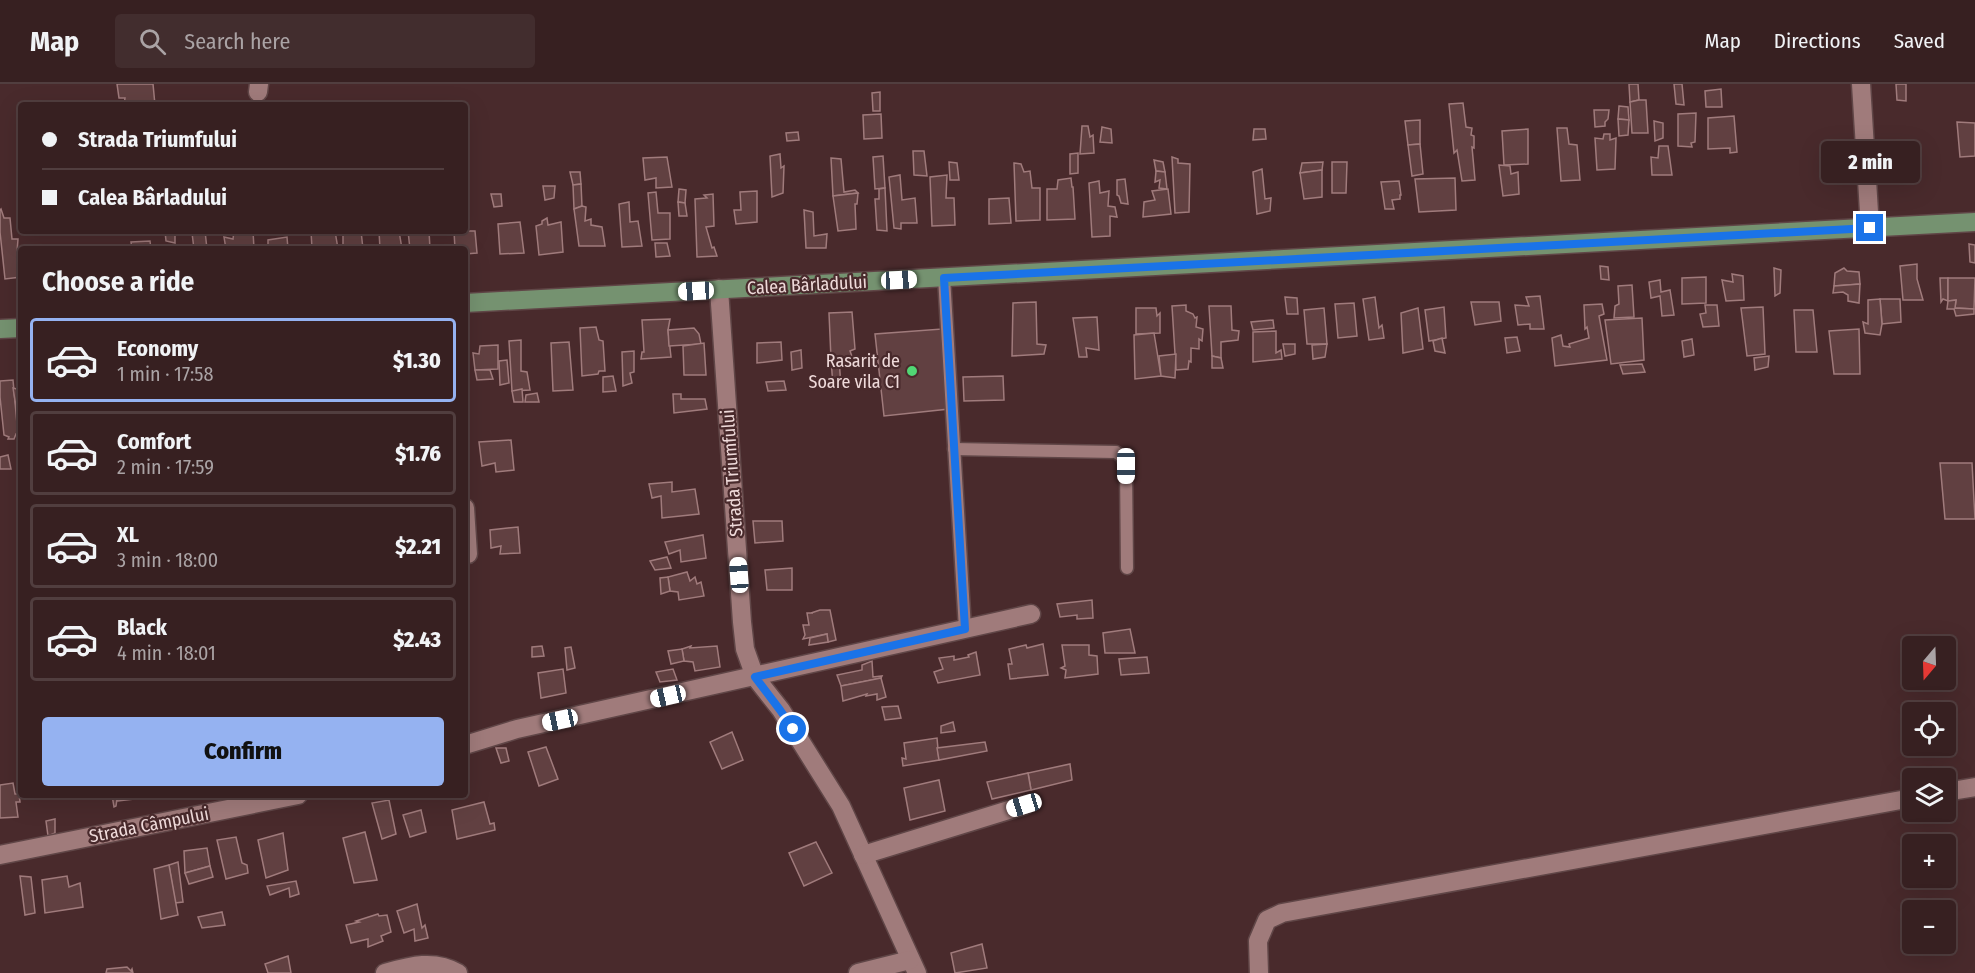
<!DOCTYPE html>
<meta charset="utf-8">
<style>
:root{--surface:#372021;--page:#422d2e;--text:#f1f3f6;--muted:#aaa3a5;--line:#513e3f;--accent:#95b2f1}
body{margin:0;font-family:"Fira Sans Condensed",sans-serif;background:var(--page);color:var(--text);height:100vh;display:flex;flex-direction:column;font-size:22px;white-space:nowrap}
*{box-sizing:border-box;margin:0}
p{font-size:20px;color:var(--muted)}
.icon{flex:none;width:33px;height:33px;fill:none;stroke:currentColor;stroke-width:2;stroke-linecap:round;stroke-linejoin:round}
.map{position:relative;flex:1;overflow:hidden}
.sheet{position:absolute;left:18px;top:162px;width:450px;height:552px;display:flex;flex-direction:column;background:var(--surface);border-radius:6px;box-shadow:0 6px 24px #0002,0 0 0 2px var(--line)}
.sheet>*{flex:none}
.hud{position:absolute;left:18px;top:18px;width:450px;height:132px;border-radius:6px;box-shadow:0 6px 24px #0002,0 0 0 2px var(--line);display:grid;align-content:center;height:132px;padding:0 24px;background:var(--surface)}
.needle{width:39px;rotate:199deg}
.buttons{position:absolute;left:1902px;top:552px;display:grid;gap:12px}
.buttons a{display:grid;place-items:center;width:54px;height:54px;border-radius:6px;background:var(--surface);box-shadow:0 6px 24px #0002,0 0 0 2px var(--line);font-size:30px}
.end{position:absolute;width:27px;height:27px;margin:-14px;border:8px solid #1a73e8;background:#fff;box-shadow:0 0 0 3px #fff}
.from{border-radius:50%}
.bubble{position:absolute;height:42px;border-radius:6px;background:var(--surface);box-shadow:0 6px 24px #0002,0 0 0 2px var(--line);font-size:20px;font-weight:800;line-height:42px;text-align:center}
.car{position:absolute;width:18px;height:36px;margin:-18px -9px;border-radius:8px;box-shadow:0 0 4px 2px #0007;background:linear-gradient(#fff 24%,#345 0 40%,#fff 0 76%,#345 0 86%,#fff 0)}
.hud b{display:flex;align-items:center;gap:21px;height:57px;font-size:22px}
.hud b+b{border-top:2px solid var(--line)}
.hud i{width:15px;height:15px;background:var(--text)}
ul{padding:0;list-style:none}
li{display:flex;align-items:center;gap:18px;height:84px;margin:0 12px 9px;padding:0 12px;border:3px solid var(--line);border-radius:6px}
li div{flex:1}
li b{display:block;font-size:22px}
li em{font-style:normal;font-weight:800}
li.current{border-color:var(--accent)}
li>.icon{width:54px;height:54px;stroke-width:1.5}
h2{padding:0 24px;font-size:27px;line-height:72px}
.action{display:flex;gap:12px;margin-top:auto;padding:12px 24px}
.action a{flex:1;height:69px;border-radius:6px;background:var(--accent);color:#111;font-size:24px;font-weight:800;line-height:69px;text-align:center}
header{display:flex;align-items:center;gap:36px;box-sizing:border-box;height:84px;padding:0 30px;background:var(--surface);border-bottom:2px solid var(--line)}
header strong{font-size:28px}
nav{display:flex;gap:33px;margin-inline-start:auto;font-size:21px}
.search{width:420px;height:54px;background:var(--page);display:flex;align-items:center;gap:15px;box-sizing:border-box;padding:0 21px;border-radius:6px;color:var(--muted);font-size:22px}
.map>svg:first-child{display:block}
</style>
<header>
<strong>Map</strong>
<div class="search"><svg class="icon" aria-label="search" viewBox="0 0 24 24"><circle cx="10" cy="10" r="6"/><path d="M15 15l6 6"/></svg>Search here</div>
<nav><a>Map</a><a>Directions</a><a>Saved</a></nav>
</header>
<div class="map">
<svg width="1975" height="889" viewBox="0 0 1975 889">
<rect width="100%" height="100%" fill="#492a2c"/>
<g fill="#614041" stroke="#a07b7c" stroke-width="1.5">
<path d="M117,0H153L155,21H124L125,14H119Z"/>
<path d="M1629,0H1638L1639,16L1630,18Z"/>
<path d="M1674,0H1682L1684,21L1676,20Z"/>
<path d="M1896,0H1906V17L1897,16Z"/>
<path d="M1721,5L1722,23H1706L1705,7Z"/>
<path d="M880,8V27H873L872,9Z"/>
<path d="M1639,16H1646L1648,49H1632L1630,18Z"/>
<path d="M1463,19L1466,43L1472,44L1471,51L1474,52V64L1472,63L1475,96L1462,97L1457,66L1454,69L1449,20Z"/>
<path d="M1619,22L1628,23L1629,36L1618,35Z"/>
<path d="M1594,26H1609L1608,35L1605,38V42L1595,43Z"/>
<path d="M1696,29L1695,58L1691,59L1692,63L1678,62V30Z"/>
<path d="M881,30L882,54L864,55L863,31Z"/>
<path d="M1734,32L1737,68L1730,69V64L1708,65V34Z"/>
<path d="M1618,35L1629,36L1628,51L1619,52Z"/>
<path d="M1420,36V60L1408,61L1405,37Z"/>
<path d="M1654,37L1663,39V54L1655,57Z"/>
<path d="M1957,38L1975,39V72L1960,73Z"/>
<path d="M1082,42H1088L1090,53L1093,51L1094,69L1080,70Z"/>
<path d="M1102,43L1111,45L1112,59L1100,58Z"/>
<path d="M1557,44H1567L1569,60L1577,61L1580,96L1561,97Z"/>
<path d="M1254,45H1265L1266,55L1253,56Z"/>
<path d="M1528,45V80L1504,81L1502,47Z"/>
<path d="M798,48L799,56L787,57L786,49Z"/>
<path d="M1604,50H1610V56L1616,54L1615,85L1597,86L1595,54L1603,55Z"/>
<path d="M1840,59L1852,60L1854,84L1853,87L1850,85L1841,87Z"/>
<path d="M1420,60L1423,90L1412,92L1408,61Z"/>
<path d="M1659,62H1668L1672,91H1652L1651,73L1658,74Z"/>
<path d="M913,67H924L927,92L914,91Z"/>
<path d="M1078,69V89L1070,90V70Z"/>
<path d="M780,70L781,84L784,82L783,109L772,113L770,72Z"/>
<path d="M883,72L885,104L875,105L873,73Z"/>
<path d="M667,73L672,103L656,104V94L645,96L643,74Z"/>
<path d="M1172,73L1178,75V79L1190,80L1189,128L1175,129Z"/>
<path d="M831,74L841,75L844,108L855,106L858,109L833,112Z"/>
<path d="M1154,76L1163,78L1165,88L1156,87Z"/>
<path d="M949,78L957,79L959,96H950Z"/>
<path d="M1323,78L1322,86L1300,89L1302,79Z"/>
<path d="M1332,78H1347L1346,109H1332Z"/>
<path d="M1014,79L1021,80L1024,88L1030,87L1032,104H1040V136L1016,137Z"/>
<path d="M1499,81L1510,82L1511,90L1518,88L1519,110L1503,112Z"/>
<path d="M1262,85L1265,115L1271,114L1270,127L1257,130L1253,88Z"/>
<path d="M1322,86V113L1304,115L1300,89Z"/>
<path d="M1156,87L1165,88L1167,105L1159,104L1160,96L1155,98Z"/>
<path d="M570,88H580L581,100L573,101Z"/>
<path d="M900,91L902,116L915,114L917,139H901V145L894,144L889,93Z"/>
<path d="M947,91L946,114H954L955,141L932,142L930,93Z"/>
<path d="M1071,94L1072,103H1073L1075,135L1047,136V105H1057L1058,96Z"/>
<path d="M1455,94L1456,126L1419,128L1415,95Z"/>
<path d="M1125,95L1128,120L1121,119L1119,112L1117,111V96Z"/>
<path d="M1099,97L1100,109L1109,107L1108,122L1115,123L1117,133L1110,132V152L1092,153L1089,99Z"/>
<path d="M1399,97L1401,111H1400V115L1392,116L1394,125H1385L1381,98Z"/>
<path d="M581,100L582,122L574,125L573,101Z"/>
<path d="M543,102H555L554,114L545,116Z"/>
<path d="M885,104L887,147L877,146L875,115H879V105Z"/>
<path d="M679,105L686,106L685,119L678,118Z"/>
<path d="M1168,105L1171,130L1143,133L1144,118L1155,116L1152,107Z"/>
<path d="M757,107V138L736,140L734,126H741L740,108Z"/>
<path d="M656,108L658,129H670V155L652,156L648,109Z"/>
<path d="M858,109L857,120H855L856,145L838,147L833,112Z"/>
<path d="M491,110H501L502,122L494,123Z"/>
<path d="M713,110L714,142L706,143L712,164L714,163L717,172L697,173L695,115L707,114L704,111Z"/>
<path d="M1009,114L1011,139L989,140V115Z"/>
<path d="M629,118L630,138L638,137L642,162L622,163L619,120Z"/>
<path d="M678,118L685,119L687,132H679Z"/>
<path d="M582,122L586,123L585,137L591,135V141L602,143L605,162H579L574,125Z"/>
<path d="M1,125L4,134H10L12,155H18L17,168H21V193L5,195L0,148V126Z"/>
<path d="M804,126L813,128L814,152L827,150L826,164H806Z"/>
<path d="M547,134L548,141L561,138L563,168L539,171L536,142L542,140V137Z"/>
<path d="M520,138L524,169L500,170L498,140Z"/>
<path d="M165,147H175V159L166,157Z"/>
<path d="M205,147L207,165H194L192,149Z"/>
<path d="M234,147H253L254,165H226L224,153L233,155Z"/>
<path d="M311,147H335L338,165H312Z"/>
<path d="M353,147H361L363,165H343V151Z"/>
<path d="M379,147H399L402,165H380Z"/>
<path d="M408,147H429L430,165H410Z"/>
<path d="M454,147H475L477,169L465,170V165H455Z"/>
<path d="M287,153L288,165H268V156Z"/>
<path d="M150,157L151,165H132L131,158Z"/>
<path d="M655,159H667L670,172L656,173Z"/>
<path d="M1969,160L1975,161V179L1970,178Z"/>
<path d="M1917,180V195L1923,216H1903L1900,182Z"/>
<path d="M1600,182L1608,183L1609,196L1601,195Z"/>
<path d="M1774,184L1781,186L1780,209L1775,212Z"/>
<path d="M1844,184L1847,187L1859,188L1860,200L1834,202L1835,189Z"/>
<path d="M1732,190L1743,192L1744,216L1726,217L1722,196L1733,198Z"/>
<path d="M1706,193V219L1682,220V194Z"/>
<path d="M1940,194H1948V217L1943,215L1941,218Z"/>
<path d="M1948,194H1975L1974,225L1955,224L1956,216L1948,217Z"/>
<path d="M1660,196L1661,208L1670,206L1674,231L1662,232L1660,212L1651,214L1649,198Z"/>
<path d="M1860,200L1859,219L1848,217V211L1843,208L1833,209L1834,202Z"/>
<path d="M1632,201L1634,233L1614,234L1615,222L1619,220L1618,202Z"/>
<path d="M1540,212L1544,245H1530V240L1518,241L1515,221L1529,222L1526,213Z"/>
<path d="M1285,213L1297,214L1298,230H1287Z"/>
<path d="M1375,213L1379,244L1382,241L1384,254L1369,256L1363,215Z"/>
<path d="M1880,215H1900L1901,238L1882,240Z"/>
<path d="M1880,215L1882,240L1880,251L1865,249L1863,238L1868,240V216Z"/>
<path d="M1956,216L1955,224L1974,225V230L1956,232L1954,225H1947L1948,217Z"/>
<path d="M1036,218L1037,260L1046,261L1044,270L1012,272L1013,219Z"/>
<path d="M1471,218H1499L1501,237L1475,241Z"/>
<path d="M1354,219L1357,252L1338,254L1335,220Z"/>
<path d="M1602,220L1604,230L1599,232L1607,276L1555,282L1552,254L1561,251L1563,262L1570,263L1569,260L1589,254L1587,243L1585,245L1584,221Z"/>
<path d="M1186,221V227L1193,230L1195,234L1197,233L1196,243L1203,245L1202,257L1199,255V265L1191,264V278L1189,277L1188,285L1176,286L1172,222Z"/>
<path d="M1705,221H1717L1719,242L1703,243L1700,230L1706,229Z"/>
<path d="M1209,222H1231L1232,246L1239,247L1238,256L1221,258V274L1212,272Z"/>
<path d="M1444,223L1446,254L1429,257L1425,226Z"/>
<path d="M1763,223L1765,270L1747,272L1741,224Z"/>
<path d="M1136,224H1156L1157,232L1160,229V249L1136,250Z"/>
<path d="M1324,224L1327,260H1307L1304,226Z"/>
<path d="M1418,224L1423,265L1403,269L1401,229Z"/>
<path d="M1794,226H1813L1817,268H1796Z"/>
<path d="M852,228L855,265L850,267L853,275H831L829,229Z"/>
<path d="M1097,233L1099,266L1086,264L1087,273H1079L1073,234Z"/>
<path d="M1642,234L1644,276L1611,280L1605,236Z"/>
<path d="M670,235L668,246L671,273L641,275L642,268H644L642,236Z"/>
<path d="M1273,236L1274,244L1253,246L1251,238Z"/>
<path d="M596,243L599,256L603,257L605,287H599L598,290L582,292L580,244Z"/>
<path d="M694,244L699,250L701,260L669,262L668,246Z"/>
<path d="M942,245L949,325L884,332L875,250Z"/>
<path d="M1859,245L1860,290H1834L1829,247Z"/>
<path d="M1276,247V269L1281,266L1282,275L1253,278V248Z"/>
<path d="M1154,249L1161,292L1135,295L1134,251Z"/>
<path d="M1517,253L1520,267L1507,269L1505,254Z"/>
<path d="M1442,254L1445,269L1435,267L1433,257Z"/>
<path d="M1692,255L1694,271L1684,273L1682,257Z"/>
<path d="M521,256V287L527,288L530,306L512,307L509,257Z"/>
<path d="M569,258L573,306L553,307L551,259Z"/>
<path d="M781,258L782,276L757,279V259Z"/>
<path d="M704,259L706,291H684L683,262Z"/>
<path d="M1283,260H1295V270L1285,272Z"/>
<path d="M1327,260L1325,273L1313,275L1312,261Z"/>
<path d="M498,261V285L475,286L473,269L479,270L480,262Z"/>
<path d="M801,266L802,284L792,286L791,268Z"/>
<path d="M634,267V288L630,289L632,299L623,302L622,268Z"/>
<path d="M1176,270L1175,294L1161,292L1159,272Z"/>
<path d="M1212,272L1221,274L1223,284H1212Z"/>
<path d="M1769,272L1768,283L1755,286L1754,274Z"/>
<path d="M831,275H839L841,303L833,302Z"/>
<path d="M507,276L509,299L500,301L499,277Z"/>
<path d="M1642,280L1645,288L1623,290L1620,281Z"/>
<path d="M475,286H490L493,295L477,296Z"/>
<path d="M613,292L616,307L603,308V293Z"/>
<path d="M1003,292L1004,316L964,317L963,293Z"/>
<path d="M13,296L18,351L16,350L14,355H8L9,353L4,351L0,313V297Z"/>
<path d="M784,297L786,306L768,307L766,298Z"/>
<path d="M13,304L21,306V341H19Z"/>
<path d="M522,305L523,318H514L512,307Z"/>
<path d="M537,309L539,318H525L526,311Z"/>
<path d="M673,310H681V315H705L707,325L674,329Z"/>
<path d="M511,356L514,386L496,388L495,379L482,382L479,358Z"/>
<path d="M8,371L11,385H0V373Z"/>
<path d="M1940,379H1972L1975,435H1945Z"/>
<path d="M672,398V408L695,405L699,430L662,434L661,412L652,414L649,400Z"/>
<path d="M753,437H782L783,457L755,459Z"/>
<path d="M518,443L520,469L500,470L501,462L491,464L490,446Z"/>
<path d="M703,451L706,474L681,478L680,466L669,470L665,458Z"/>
<path d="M667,473L671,484L655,486L650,477Z"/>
<path d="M792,484V506H767L765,486Z"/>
<path d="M687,488L690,497L695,493L697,500L701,498L704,512L679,516L678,508L670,507L668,493Z"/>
<path d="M668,493L670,507L661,510L660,494Z"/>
<path d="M1092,516L1093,534L1077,535V531L1060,533L1057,520Z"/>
<path d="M820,526H830L836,556L828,558L827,550L803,555L805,551L803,541H809L807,529H813H811Z"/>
<path d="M1130,545L1135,569H1105L1103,549Z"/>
<path d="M827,550L828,558L809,561L810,554Z"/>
<path d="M1043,560L1048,591L1010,595L1008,580H1012L1009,565L1026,561L1027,564Z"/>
<path d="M1062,561H1089V571L1097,572L1098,590L1065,594L1066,586L1061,584L1065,582Z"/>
<path d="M542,562L544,572L532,573V563Z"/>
<path d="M691,562L690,564L717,562L720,583L695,587L693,578L684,577L682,565Z"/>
<path d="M571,563L575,584L567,586L565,564Z"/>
<path d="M682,565L684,577L671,580L668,567Z"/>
<path d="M976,568L980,591L938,599L934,588L943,585L939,574L954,572V576L969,573L968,571Z"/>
<path d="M1147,573L1149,589L1121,591L1119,575Z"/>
<path d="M872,577L873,593L882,592L881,594L841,602L837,591L862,586V581Z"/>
<path d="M563,585L566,609L541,614L538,589Z"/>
<path d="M673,585L677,596L660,598L656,588Z"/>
<path d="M881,594L886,613L877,616V610L866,612L867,610L843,617L841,602Z"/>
<path d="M898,622L901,634L885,636L882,623Z"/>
<path d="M953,638L955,647L941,649V642Z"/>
<path d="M732,648L743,676L722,685L710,658Z"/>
<path d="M937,654L939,676L903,682L902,674L906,675L904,659Z"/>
<path d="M985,658L987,667L939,676L937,664Z"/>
<path d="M546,663L558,695L539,702L528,668Z"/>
<path d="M496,664H506L509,677L501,679Z"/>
<path d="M1070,680L1072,696L1031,706L1028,689Z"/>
<path d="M1028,689L1031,706L992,715L987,698Z"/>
<path d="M939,696L945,727L910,736L904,704Z"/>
<path d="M13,699L15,710H19L20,718H16L18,733L0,734V701Z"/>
<path d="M112,711H135L134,715L118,717L117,715L116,722L114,723Z"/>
<path d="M389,716L396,750L382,755L372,719Z"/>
<path d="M484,718L490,740L494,739L495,746L457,755L452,726Z"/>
<path d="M421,726L426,748L410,753L403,731Z"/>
<path d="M55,735V749L48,752L46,737Z"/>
<path d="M365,748L377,796L354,799L343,754Z"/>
<path d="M283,749L288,786L266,794L258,756Z"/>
<path d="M236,753L242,779L247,781L248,789L226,795L217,756Z"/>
<path d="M816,758L832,789L804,802L789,769Z"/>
<path d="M207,764L210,782L185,789L184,767Z"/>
<path d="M178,778L183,818L175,819L169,781Z"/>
<path d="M169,781L178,831L161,835L154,785Z"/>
<path d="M210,782L213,793L189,800L185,789Z"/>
<path d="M20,792L31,793L35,829L25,831Z"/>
<path d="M67,792L69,803L80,799L83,823L45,829L42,796Z"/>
<path d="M296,797L299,810L290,813L289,804L270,811L267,802Z"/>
<path d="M417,820L422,844L425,841L428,854L415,857L414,845L404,849L397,827Z"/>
<path d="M222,828L225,841L202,844L198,833Z"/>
<path d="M378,830L379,832L387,831L391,848L381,852L383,857L368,863V855L351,859L346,841L359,838L356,837Z"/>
<path d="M982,860L987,884L955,889L951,869Z"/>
<path d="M288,872L291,889H268L265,880Z"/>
<path d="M127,883L131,887L132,885L133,889H106L107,885Z"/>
</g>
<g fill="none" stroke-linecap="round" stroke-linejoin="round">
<g stroke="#604647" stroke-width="15">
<g id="lane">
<path d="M944,193L965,545"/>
<path d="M954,365L1116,368L1122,373L1126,383L1127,484"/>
</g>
</g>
<g stroke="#604647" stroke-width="21">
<g id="street">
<path d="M1861,0L1870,144"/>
<path d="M258,8L259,0"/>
<path d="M719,205L742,538L745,565L755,593L781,626L841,722L917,889"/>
<path d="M465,424L468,470"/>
<path d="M465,661L517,645L1031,530"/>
<path d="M1946,708L1975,703"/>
<path d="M0,771L298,711"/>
<path d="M863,771L1025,721"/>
<path d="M385,889C410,882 434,875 458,889"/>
<path d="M858,889L910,876"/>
<path d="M1259,889L1258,857L1267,836L1282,829L1912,714"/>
</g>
</g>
<g stroke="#604647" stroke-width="21">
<g id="primary">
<path d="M465,219L1975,138"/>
<path d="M0,245L21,244"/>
</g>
</g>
<use href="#lane" stroke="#a07b7b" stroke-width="12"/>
<use href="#street" stroke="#a07b7b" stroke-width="18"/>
<use href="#primary" stroke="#759270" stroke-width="18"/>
</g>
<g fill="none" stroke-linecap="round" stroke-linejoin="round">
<path stroke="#1a73e8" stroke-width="8" d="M793,645L780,626L755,593L965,545L944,194L1870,144"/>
</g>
<circle fill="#51d674" stroke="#492a2c" stroke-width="2" cx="912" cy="287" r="6"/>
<g text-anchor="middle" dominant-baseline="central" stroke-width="4.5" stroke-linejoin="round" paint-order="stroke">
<g font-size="18" fill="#efdada" stroke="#492a2c">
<text transform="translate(807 201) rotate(-3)">Calea Bârladului</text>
<text transform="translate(732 389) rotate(-94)">Strada Triumfului</text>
<text transform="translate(149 741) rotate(-11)">Strada Câmpului</text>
</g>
<g font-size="18" fill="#efdada" stroke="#492a2c" text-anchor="end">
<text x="900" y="277">Rasarit de<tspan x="900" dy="21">Soare vila C1</tspan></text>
</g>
</g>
</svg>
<div class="buttons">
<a><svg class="needle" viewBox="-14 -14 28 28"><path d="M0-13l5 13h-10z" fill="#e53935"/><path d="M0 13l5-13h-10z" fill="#aaa3a5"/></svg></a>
<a><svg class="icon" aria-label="locate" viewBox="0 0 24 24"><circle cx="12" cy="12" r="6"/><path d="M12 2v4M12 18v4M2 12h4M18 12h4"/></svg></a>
<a><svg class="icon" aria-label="layers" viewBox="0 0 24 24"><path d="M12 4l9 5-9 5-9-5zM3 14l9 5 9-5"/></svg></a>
<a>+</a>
<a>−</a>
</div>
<i class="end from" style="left:793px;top:645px"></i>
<i class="end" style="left:1870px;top:144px"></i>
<div class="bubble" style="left:1821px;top:57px;width:99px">2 min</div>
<i class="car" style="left:899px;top:196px;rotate:87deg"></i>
<i class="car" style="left:696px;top:207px;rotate:267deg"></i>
<i class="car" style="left:1126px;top:382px;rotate:180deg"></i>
<i class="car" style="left:739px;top:491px;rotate:356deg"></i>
<i class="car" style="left:668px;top:612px;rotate:257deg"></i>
<i class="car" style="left:560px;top:636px;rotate:258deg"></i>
<i class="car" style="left:1024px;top:721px;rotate:253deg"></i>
<div class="hud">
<b><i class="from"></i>Strada Triumfului</b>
<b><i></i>Calea Bârladului</b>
</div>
<section class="sheet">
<h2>Choose a ride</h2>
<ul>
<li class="current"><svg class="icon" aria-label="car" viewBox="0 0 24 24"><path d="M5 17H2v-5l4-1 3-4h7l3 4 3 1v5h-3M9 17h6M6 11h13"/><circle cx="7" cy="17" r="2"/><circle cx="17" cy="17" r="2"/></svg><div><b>Economy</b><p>1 min · 17:58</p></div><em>$1.30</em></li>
<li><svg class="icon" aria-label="car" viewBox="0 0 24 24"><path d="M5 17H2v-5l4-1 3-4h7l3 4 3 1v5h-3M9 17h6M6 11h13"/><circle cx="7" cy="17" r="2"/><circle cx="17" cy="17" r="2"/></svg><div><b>Comfort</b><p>2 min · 17:59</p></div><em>$1.76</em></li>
<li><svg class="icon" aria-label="car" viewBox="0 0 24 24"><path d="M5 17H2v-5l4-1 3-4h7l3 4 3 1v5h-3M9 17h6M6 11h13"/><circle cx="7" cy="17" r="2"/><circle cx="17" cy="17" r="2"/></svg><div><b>XL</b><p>3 min · 18:00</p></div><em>$2.21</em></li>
<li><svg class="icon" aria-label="car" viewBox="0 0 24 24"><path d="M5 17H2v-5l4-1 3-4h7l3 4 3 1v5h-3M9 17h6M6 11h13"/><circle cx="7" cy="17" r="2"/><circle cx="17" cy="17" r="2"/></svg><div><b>Black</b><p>4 min · 18:01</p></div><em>$2.43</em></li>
</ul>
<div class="action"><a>Confirm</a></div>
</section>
</div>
